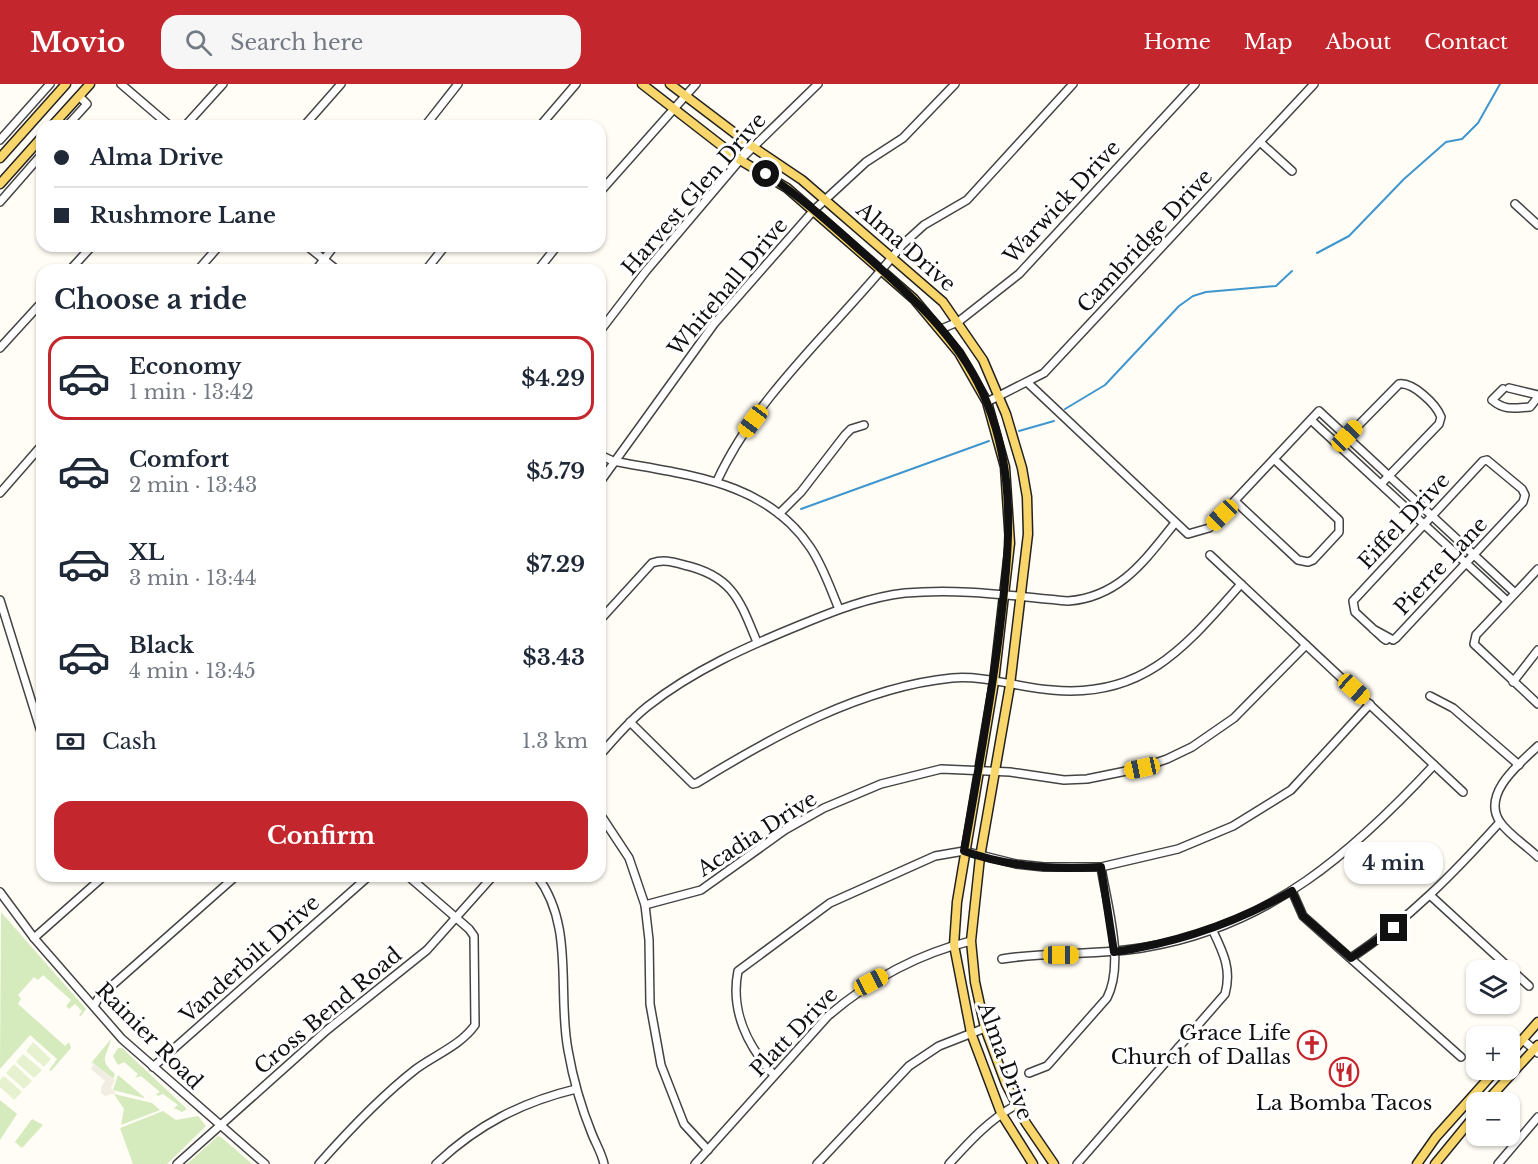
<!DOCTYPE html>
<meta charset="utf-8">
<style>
:root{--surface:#fff;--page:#f6f6f7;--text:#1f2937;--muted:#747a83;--line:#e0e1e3;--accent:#c4262e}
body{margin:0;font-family:"Libre Baskerville",serif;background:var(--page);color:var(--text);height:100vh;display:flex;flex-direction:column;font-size:22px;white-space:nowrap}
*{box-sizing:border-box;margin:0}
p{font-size:20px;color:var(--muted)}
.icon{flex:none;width:33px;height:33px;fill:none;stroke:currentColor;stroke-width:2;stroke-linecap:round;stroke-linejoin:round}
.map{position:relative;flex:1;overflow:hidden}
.side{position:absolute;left:36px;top:180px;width:570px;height:618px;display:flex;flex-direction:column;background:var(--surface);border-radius:18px;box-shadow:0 2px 4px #0004}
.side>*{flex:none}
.hud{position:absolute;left:36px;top:36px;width:570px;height:132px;border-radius:18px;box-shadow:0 2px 4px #0004;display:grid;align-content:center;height:132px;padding:0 18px;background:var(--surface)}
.fabs{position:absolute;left:1466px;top:876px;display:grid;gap:12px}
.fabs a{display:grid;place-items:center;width:54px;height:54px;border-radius:12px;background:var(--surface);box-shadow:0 2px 4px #0004;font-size:30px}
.end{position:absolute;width:27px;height:27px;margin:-14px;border:8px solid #111;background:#fff;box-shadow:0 0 0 3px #fff}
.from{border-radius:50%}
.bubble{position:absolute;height:42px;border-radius:18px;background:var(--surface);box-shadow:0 2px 4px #0004;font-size:20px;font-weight:700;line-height:42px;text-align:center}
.car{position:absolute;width:18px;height:36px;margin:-18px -9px;border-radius:8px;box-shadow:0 0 4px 2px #0007;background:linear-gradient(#f5c518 24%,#345 0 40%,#f5c518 0 76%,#345 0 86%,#f5c518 0)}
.hud b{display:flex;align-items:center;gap:21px;height:57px;font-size:22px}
.hud b+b{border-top:2px solid var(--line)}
.hud i{width:15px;height:15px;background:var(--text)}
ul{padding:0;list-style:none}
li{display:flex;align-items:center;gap:18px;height:84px;margin:0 12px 9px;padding:0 6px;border:3px solid transparent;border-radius:18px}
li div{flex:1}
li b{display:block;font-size:22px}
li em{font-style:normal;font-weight:700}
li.current{border-color:var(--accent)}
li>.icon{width:54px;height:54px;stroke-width:1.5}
h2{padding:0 18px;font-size:27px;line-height:72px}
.pay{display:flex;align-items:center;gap:15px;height:66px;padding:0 18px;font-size:22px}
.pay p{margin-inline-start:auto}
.primary-button{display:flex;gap:12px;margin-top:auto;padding:12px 18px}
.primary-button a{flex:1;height:69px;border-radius:18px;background:var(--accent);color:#fff;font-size:24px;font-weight:700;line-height:69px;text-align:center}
header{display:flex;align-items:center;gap:36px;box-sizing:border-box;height:84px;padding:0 30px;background:var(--accent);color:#fff}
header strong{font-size:28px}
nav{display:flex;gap:33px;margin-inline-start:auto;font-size:21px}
.search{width:420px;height:54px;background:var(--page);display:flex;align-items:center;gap:15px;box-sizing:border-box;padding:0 21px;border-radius:18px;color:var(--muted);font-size:22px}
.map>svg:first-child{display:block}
</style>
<header>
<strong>Movio</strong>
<div class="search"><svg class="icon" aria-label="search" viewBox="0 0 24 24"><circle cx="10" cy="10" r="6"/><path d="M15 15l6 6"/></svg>Search here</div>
<nav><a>Home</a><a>Map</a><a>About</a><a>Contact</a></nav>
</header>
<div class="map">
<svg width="1538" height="1080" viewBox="0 0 1538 1080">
<rect width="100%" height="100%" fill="#fffdf5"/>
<g fill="#d5ebbd">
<path d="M1,828L86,925L81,932L79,931L82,927L75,920L69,925L66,922L71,916L43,891L38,896L34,893L18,911L21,915L18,920L65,962L69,958L71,964L51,987L49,986L57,975L30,951L0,985Z"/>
<path d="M111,955C108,971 97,975 115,990L113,995L92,978Z"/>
<path d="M118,964H122L187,1025L182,1028L174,1024L178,1021L163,1010L158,1012L156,1010L160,1008L141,992L135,994L138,990L124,978L118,981L113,972Z"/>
<path d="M118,991L144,1013V1014L113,1006Z"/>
<path d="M114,1010L152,1019L160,1026L121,1041L124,1025Z"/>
<path d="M0,1016L17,1030L0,1056Z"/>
<path d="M163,1027L176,1036L198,1032L206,1042L167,1080H133L120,1044Z"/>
<path d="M32,1035L43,1041L22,1064L15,1058Z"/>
<path d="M218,1052L221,1053L252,1080H187Z"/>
</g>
<g fill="#e6f2cf">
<path d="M33,958L51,975L44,983L26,967Z"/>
<path d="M23,970L42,986L34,994L16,978Z"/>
<path d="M14,980L32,997L24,1005L6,989Z"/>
<path d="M4,992L22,1008L14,1016L0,1003V996Z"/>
</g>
<path fill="#f1ede2" d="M90,977L115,996L111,1004L116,1009L105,1012L101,1009V1003L105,997L91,985L93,981Z"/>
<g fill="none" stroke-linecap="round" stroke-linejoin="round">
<g stroke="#3f96cf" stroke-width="2">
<path d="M1317,169L1349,152L1404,95L1446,58L1462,55L1478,39L1500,0"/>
<path d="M1065,325L1105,301L1179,222L1193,212L1206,208L1276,202L1292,187"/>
<path d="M1019,347L1054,337"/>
<path d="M801,425L989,357"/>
</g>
<g stroke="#444" stroke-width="10">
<g id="minor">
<path d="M121,0L170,42"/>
<path d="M67,42L87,20L79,12"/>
<path d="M185,42L223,0"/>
<path d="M304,42L341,0"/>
<path d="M425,42L458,0"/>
<path d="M540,42L576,0"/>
<path d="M0,56L50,0"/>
<path d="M1260,58L1292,87"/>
<path d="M600,108L696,0"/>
<path d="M0,118L42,70"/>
<path d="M1515,120L1538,141"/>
<path d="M307,162L337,186"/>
<path d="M70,186L92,162"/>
<path d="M198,186L219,162"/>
<path d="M316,186L334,162"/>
<path d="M426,186L445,162"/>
<path d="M538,186L557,162"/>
<path d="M941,245L958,238L1019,190L1195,0"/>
<path d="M600,247L646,187L740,76L818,0"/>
<path d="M0,264L42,218"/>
<path d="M1028,299L1188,450L1209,444L1319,327L1515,509"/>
<path d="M1509,304L1538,311"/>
<path d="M1503,305L1492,316C1505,327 1514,324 1530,323L1538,313"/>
<path d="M987,318L1044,289L1314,0"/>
<path d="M1311,336L1507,517"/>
<path d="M1339,361L1399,300C1413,298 1436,320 1441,333L1439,340L1381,400"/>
<path d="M600,371L613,377C685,391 765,396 810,463C823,482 830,504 839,525"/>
<path d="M717,397C759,306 841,239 902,161L924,141L967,116L1073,0"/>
<path d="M600,398L714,240L814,126L866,78L903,54L955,0"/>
<path d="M0,409L42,361"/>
<path d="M1236,418L1298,476L1308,478L1313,476L1339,448V436L1275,376"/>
<path d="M779,430L801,408L845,351L851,345L864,341"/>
<path d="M1210,471L1463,708"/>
<path d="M1538,485L1476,551L1474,560L1538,620"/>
<path d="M0,516L42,651"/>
<path d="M600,536L652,479C664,475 673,478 684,481C733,492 740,517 757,558"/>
<path d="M1373,545L1393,556L1396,554L1523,418L1525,411L1522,405L1487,376L1483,377L1353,517L1355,528L1383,554L1386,556L1373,545"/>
<path d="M1513,598L1538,566"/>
<path d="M1430,612L1453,624L1519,681"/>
<path d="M630,638L693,700L697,699C773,652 862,603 952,594C985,591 1020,604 1052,606C1144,615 1186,562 1241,500"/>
<path d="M1538,662C1520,679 1481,710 1500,738C1509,751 1527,762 1538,773"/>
<path d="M600,671C615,654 630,636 648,622C694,586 746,563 800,541C834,527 869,513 905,509C962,504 1011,512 1068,517C1120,513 1145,476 1175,439"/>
<path d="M600,730L629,774L645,821L649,856L650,920L661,981L684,1040L708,1066"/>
<path d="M537,792C575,842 557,908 568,966C573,995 581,1023 592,1050C596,1060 602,1070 604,1080"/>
<path d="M1292,807L1303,832L1461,973"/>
<path d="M0,808L34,854L122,955L265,1080"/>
<path d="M1431,812L1529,902"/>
<path d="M645,821L701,806L785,746L824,724L881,700L941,685L1010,688L1064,696L1087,695L1141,684L1167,675L1192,663L1234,634L1306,561"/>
<path d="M34,854L104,792"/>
<path d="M1351,874C1409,835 1454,789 1500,738"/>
<path d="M1002,875C1050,867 1099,872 1147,863C1270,842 1353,768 1434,681"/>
<path d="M94,922L99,913L236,792"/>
<path d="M1523,956L1538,969"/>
<path d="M153,983L369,792"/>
<path d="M1029,989L1047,982L1107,914C1125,879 1107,821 1101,783"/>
<path d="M774,991C748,963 730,927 738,887L830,819L935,772L964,767L1016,780L1044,783H1101L1178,765L1233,742L1291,706L1370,620"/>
<path d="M177,1080L327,946L427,866L493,792"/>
<path d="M319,1080C349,1046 380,1013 416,985C435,971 461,961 475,941L474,852L469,845L408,792"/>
<path d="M436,1080C477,1041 522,1018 576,1005"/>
<path d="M695,1080L828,932C870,896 917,870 971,857"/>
<path d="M817,1080L909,982L939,962L985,944"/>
<path d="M949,1080C970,1057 989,1036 1016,1021"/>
<path d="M1077,1080L1225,910C1232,885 1223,868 1212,845"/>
<path d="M1498,1080L1538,1033"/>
</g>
</g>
<g stroke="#222" stroke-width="11">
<g id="major">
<path d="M642,0L740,76L787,104L914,215L959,269L987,318L1005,383L1010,459L994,598L957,818L954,861L971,949L1001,1029L1033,1080"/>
<path d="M670,0L753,63L802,96L943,218L983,276L1006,330L1022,384L1027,413L1028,450L1010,601L980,773L971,857L975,898L985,944L1006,1000L1026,1039L1054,1080"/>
<path d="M52,42L90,0"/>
<path d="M0,74L66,0"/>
<path d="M0,100L42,53"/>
<path d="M1509,971L1538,938"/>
<path d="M1486,1018L1538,961"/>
<path d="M1417,1080L1436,1053L1496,986"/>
<path d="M1435,1080L1476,1030"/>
</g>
</g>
<use href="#minor" stroke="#fff" stroke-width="7"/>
<use href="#major" stroke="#f9d66b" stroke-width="8"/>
</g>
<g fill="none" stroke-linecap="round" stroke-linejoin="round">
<path stroke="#111" stroke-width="8" d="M766,90C804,115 837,146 871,176C917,217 964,260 987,319C1017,393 1009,467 1000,543C991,618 977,693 964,767C1008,783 1055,786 1101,783L1114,868C1178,859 1236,839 1292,807L1303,832L1351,874L1394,844"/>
</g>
<defs>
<g id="church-ring" transform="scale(1.5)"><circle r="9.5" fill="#fff" stroke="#c4262e" stroke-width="1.5"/><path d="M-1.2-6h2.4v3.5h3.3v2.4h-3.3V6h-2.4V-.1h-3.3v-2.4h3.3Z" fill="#c4262e"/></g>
<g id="restaurant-ring" transform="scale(1.5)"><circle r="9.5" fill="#fff" stroke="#c4262e" stroke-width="1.5"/><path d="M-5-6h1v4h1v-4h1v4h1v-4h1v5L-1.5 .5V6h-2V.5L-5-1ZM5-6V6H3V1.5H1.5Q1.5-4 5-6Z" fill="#c4262e"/></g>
</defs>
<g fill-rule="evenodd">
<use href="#church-ring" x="1312" y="961"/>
<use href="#restaurant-ring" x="1344" y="988"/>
</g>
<g text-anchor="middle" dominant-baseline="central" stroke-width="6" stroke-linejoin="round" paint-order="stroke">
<g font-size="21" fill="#111" stroke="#fff">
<text transform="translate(694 110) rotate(-49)">Harvest Glen Drive</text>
<text transform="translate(1062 118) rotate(-47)">Warwick Drive</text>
<text transform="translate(1145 157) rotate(-47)">Cambridge Drive</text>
<text transform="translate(906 163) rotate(41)">Alma Drive</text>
<text transform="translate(728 203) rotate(-50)">Whitehall Drive</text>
<text transform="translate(1404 437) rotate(-47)">Eiffel Drive</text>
<text transform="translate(1441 482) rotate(-47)">Pierre Lane</text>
<text transform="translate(757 750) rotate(-33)">Acadia Drive</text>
<text transform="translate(250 875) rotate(-42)">Vanderbilt Drive</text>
<text transform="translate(328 927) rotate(-40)">Cross Bend Road</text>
<text transform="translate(794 948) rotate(-46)">Platt Drive</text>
<text transform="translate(149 952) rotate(45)">Rainier Road</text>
<text transform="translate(1005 977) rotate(70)">Alma Drive</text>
</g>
<g font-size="21" fill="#111" stroke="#fff" text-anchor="end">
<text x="1291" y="949">Grace Life<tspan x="1291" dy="24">Church of Dallas</tspan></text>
<text x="1344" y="1019" text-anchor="middle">La Bomba Tacos</text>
</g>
</g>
</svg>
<div class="fabs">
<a><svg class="icon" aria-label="layers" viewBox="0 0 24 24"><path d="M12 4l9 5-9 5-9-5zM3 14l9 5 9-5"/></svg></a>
<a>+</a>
<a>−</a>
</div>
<i class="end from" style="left:766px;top:90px"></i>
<i class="end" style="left:1394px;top:844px"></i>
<div class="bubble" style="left:1344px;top:758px;width:99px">4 min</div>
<i class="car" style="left:753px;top:337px;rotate:217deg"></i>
<i class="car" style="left:1347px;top:352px;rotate:44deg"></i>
<i class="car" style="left:1222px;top:431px;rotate:226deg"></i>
<i class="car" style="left:1354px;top:605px;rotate:132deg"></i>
<i class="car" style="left:1142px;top:684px;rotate:258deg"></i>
<i class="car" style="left:1061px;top:871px;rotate:90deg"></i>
<i class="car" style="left:871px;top:898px;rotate:62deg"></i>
<div class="hud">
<b><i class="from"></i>Alma Drive</b>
<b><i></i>Rushmore Lane</b>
</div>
<section class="side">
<h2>Choose a ride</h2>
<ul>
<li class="current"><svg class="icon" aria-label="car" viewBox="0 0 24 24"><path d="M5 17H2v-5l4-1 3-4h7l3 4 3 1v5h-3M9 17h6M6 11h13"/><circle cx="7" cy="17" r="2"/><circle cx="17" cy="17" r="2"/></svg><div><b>Economy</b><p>1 min · 13:42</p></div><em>$4.29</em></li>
<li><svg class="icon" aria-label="car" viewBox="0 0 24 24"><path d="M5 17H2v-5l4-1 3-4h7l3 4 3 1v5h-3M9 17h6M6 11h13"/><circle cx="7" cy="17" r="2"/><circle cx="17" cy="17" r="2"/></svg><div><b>Comfort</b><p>2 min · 13:43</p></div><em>$5.79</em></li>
<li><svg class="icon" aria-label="car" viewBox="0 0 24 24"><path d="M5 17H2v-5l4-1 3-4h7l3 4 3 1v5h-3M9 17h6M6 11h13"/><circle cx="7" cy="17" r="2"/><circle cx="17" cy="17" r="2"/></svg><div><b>XL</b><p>3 min · 13:44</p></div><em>$7.29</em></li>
<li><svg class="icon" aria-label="car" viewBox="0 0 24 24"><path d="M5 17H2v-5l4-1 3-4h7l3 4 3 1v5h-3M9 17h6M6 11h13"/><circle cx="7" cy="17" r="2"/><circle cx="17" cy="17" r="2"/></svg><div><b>Black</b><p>4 min · 13:45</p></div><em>$3.43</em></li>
</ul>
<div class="pay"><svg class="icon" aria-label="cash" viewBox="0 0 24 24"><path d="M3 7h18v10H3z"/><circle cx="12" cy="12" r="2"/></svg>Cash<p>1.3 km</p></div>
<div class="primary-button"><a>Confirm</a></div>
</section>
</div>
